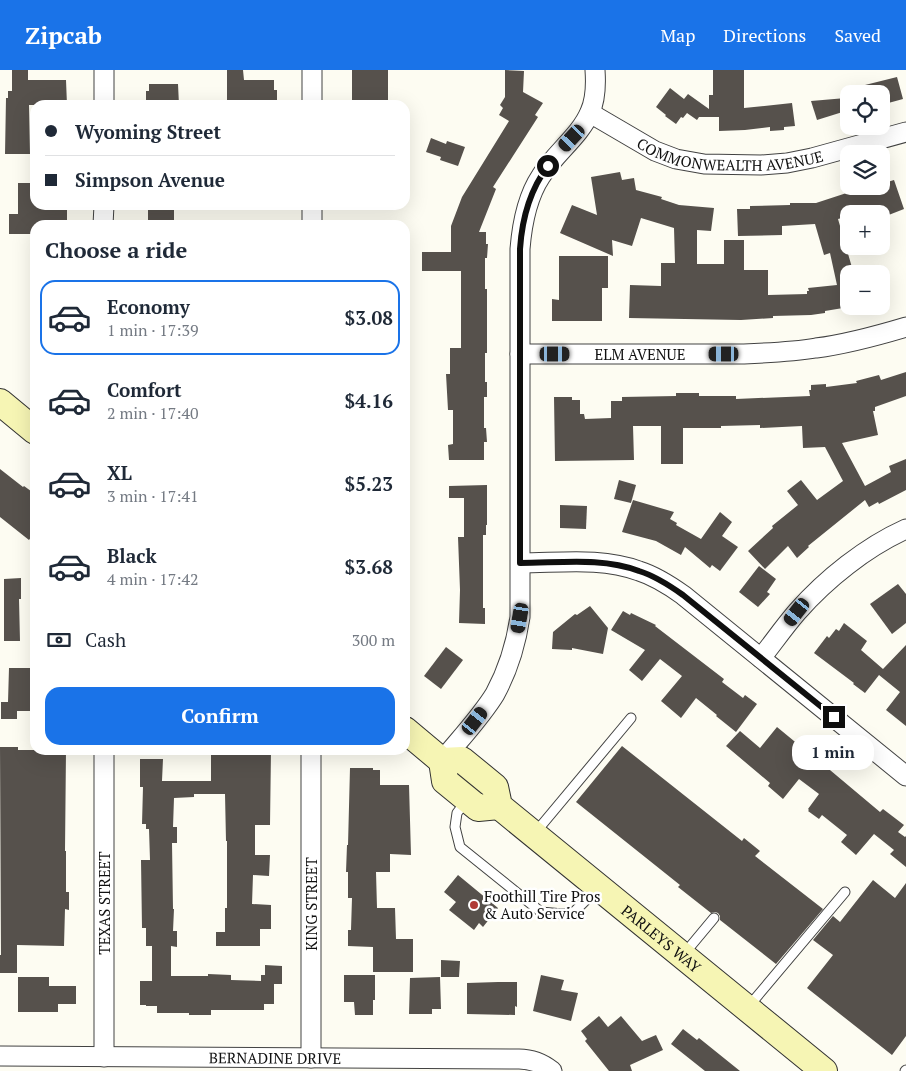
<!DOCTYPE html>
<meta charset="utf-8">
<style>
:root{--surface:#fff;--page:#f6f6f7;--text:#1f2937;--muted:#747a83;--line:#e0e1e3;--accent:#1a73e8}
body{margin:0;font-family:"PT Serif",serif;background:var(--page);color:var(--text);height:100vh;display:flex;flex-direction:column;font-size:19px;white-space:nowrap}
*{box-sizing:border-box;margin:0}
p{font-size:16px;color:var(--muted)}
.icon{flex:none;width:28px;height:28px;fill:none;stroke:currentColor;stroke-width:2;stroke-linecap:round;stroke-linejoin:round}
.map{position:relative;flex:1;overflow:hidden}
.drawer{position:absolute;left:30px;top:150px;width:380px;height:535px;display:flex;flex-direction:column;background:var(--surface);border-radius:15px;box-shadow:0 5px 20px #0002}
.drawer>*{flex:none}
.top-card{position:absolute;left:30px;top:30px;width:380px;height:110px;border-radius:15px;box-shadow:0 5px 20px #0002;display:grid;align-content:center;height:110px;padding:0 15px;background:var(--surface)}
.fabs{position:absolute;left:840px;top:15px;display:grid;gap:10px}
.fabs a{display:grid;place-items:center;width:50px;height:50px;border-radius:10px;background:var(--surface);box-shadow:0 5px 20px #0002;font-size:25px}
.end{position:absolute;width:22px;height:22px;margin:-11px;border:6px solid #0f0f0f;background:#fff;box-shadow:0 0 0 2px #fff}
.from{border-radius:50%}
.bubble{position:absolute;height:35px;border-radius:15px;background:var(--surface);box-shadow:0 5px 20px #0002;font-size:16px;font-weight:800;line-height:35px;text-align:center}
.car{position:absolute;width:15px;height:30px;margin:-15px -8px;border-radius:6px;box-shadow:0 0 4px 1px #0007;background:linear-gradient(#222 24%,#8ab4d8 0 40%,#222 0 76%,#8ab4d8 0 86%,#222 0)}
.top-card b{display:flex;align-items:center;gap:18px;height:48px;font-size:19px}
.top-card b+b{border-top:1px solid var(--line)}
.top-card i{width:12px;height:12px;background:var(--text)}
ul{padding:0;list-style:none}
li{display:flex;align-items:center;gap:15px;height:75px;margin:0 10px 8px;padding:0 5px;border:2px solid transparent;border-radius:15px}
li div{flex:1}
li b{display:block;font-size:19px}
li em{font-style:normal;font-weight:800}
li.active{border-color:var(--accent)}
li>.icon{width:45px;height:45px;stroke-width:1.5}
h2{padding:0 15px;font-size:22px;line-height:60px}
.pay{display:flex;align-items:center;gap:12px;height:55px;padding:0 15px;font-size:19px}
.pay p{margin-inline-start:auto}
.action{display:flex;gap:10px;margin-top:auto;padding:10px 15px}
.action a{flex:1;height:58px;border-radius:15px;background:var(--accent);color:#fff;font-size:20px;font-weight:800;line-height:58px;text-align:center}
header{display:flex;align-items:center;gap:30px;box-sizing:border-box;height:70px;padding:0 25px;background:var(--accent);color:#fff}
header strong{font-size:24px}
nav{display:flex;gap:28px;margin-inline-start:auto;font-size:18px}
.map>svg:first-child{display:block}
</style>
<header>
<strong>Zipcab</strong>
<nav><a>Map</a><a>Directions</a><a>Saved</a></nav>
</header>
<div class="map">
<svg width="906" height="1001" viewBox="0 0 906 1001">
<rect width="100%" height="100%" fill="#fdfcf2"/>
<g fill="#56514c">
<path d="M12,0H28V10H66L67,35H29L30,84H5L6,28H8V21H12Z"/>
<path d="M227,0H243L244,10H274V20H277V33H274V35H227Z"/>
<rect x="352" y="0" width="36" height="35"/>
<path d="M505,0L524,1L523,22L543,33L535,45L538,47L493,117L496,119L479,162H486V174H488L487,188H485V219H487V283H485V312H487V327H484V358H486L487,372H484V390H449L448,375L453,374V340H448L446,304H450V278H461V201H422V182H451V156L462,127L509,51L499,45L503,38L500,35L505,27Z"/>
<path d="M713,0H744V38L792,33L795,56L784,57V60L770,61V57L745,60L719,61V47H699L697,50L687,43L683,48L681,47L676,54L665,46L666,45L656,37L670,18L684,29L688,24L709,39V25H713Z"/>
<path d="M897,7L903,29L881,35V24H849V19Z"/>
<path d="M149,14H178L179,35H146V21H149Z"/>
<path d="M846,28L849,40L817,50L811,31Z"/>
<path d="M431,68L446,74L447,71L465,77L458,96L440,90L441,87L426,82Z"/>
<path d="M620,102L622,110L634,108L636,120L662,127L661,129L679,135L714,138L711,161L697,160V194H724V170H744V200H768V225L807,224V221H809L808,218L837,215L830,183L824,185L815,154L782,156V165L738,166L737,139H750V136L790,135V133H816L868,116H881V114L894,110L904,139L881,148V144H849V146L838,149L853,201L849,202V240H844L843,238L825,241V243L811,245L773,246V248L741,250L629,248L630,215L661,216V193H675L674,158L641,148L632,176L612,170L613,186L560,163L572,135L597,145L591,107Z"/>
<path d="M18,113H35L34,135H67V150H64V155H35V164H9V144H18Z"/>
<rect x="148" y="139" width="26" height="16"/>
<path d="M559,186H608V218H602V251H552V229L559,230Z"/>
<path d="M906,302V326L875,337V341H873L878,365L842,373L865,416L891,402L889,396L906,389V420L879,434L878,432L869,437L865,430L808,476L809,477L797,488L788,476L765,499L748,481L773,458L772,456L798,435L787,421L801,410L817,430L843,411L825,377L803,378L802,356L760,358V355L721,356V358H683V394H661V356H633L634,390L555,391L554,327H572V330H580V344H584L585,349L611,348V331H622V327L676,326V323H699V326H736V329L810,326L809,320H811V315L826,314V317L857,313L856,311L879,305L881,310Z"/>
<path d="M0,399L23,417L24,416L35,424V462L29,470L0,447Z"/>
<path d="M619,410L636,415L631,433L614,429Z"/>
<path d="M487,415V455H486V465H483V538H485V554L459,553L460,520L458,467H464V428H449V416Z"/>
<path d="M633,430L674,442L670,449L677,453L676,455L701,469L720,442L732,452L722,466L738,477L720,501L712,495L710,498L685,477L681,485L656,471L622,462Z"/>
<path d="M560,435L587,436L586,459L560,458Z"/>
<path d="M759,496L776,509L767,522L770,524L758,537L739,522Z"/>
<path d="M21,508V529H19L20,571H4V509Z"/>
<path d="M898,514L906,524V553L892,564L870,534Z"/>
<path d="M590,536L608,558L603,584L572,578V580L552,579L553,562L575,544L577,545Z"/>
<path d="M623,541L630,545L631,543L656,555L655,556L724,609L722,612L743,628L745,625L757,634L736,662L716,646L717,645L696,628L681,648L661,631L682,606L660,589L642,611L629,600L645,580L611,560Z"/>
<path d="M844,553L867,571L861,580L883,599L906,575V656L886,640L900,622L879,605L865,623L853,614L854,613L814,583L827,566L829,568L836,559L839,561Z"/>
<path d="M446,577L463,590L441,619L424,606Z"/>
<path d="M9,598H35V641H17V649H1V632H8Z"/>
<path d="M777,657L811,685L814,682L827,692L824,695L880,742L883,739L904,755L898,762L905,767L906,766V797L890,784L894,780L874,764L856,785L841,772L847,765L822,745L819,749L808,741L809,740L808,739L819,724L799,709L783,729L768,716L770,713L726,676L740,661L760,678Z"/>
<path d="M622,676L742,771L744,768L760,781L755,786L823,839L776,894L720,850V846L718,843L715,842L711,843L678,817L680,815L576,732Z"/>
<path d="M0,677H18V680H66L65,781H66V822H69V840L65,839L64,876L17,875V903H0V885H1Z"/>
<path d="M211,680H271L270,755H255V785H270L269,806L253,805L252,834L271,835V859H260V876H216V862H225V838H227V771H226L225,724H194V727L174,728L173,757H177V773H172L173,839H174L173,861H177V877L171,876V906H208V904L231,905V910L261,911V905H265V895L282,896V914H274V934H264V940H211V945H189V943H157V936H146V935H140V911H152V876H146V858H142L141,790H150L149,759H146V754H142L143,717H140V689H163L162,711H211Z"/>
<path d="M350,698H373V700H380V715H409L411,785L390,784V802H376L377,838H395L396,869H413V902H373V877L348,876V860H351L352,828H348V802H346L347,775H348Z"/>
<path d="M458,805L498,838L483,857L479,853L474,860L449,840L456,832L444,822Z"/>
<path d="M873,810L895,828L906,813V966L892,985L807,918L833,885L813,870L833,846L840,852Z"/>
<path d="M441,890L460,891L459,907H441Z"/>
<path d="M344,905H375V930H373V945H355L354,932H344Z"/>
<path d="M541,905L564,910L561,920L578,923L571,951L533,941Z"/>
<path d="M18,907H49V916H76V934H58V942H18Z"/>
<path d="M440,907L441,939H432V944H409L410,908Z"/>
<path d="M498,912H517V937L515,936V945L467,944V913Z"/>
<path d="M599,946L608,957L621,946L642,971L656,965L663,980L630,995L632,1001H609L585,971L587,969L581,961Z"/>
<path d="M683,959L697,970L699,968L740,1001H705L671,974Z"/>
</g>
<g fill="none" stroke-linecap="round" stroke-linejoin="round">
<g stroke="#424242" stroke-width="11">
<g id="service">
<path d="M466,731L457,743L455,757L460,777L541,842L563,844L574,842L597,819"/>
<path d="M535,763L631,648"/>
<path d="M684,884L714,848"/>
<path d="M749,936L845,822"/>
<path d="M905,1001L906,1000"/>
</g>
</g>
<g stroke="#424242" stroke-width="21">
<g id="minor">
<path d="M104,35V0"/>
<path d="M312,35V0"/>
<path id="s1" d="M590,43L655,81L676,89L704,94L761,95L787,93L812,88L906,62"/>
<path d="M103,155L104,135"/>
<path d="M312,155V135"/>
<path id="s2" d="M520,284H743C767,283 792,282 816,278C847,274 876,266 906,257"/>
<path d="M521,493C560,493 601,487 639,501C655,506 669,515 683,525L906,706"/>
<path d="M761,588C773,573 784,557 797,542C826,509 866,477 906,459"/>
<path d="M442,691C459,670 481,647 495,624C508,600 516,574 520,547V179C522,154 527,127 541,106C555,83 580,66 590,42C596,29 596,14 595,0"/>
<path id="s3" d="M0,986L519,989C532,989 542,993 552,1001"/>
<path d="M104,987V680"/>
<path d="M311,988V680"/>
</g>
</g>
<g stroke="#313131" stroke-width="28">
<g id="secondary">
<path d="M0,332L35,361"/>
<path id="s4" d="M405,660L442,691L462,690L495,717L499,736L824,1001"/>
<path d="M442,691L445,711L478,738L499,736"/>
</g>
</g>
<use href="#service" stroke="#fff" stroke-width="9"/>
<use href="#minor" stroke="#fff" stroke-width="19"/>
<use href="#secondary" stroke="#f6f5b4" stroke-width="26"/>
</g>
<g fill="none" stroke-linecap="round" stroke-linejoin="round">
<path stroke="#0f0f0f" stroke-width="6" d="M548,96C529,121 522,149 520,179V493C560,493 602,487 639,501C655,506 669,515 683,525L834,647"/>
</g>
<circle fill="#b03b36" stroke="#fff" stroke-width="2" cx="474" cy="835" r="5"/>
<g text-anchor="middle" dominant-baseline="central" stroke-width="5" stroke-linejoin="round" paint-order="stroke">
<g font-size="15" fill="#0f0f0f" stroke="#fff">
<text stroke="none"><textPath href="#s1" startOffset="151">COMMONWEALTH AVENUE</textPath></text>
<text stroke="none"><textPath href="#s2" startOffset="120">ELM AVENUE</textPath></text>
<text transform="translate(104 833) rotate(-90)">TEXAS STREET</text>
<text transform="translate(311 834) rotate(-90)">KING STREET</text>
<text stroke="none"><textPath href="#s4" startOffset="340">PARLEYS WAY</textPath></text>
<text stroke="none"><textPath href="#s3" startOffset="275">BERNADINE DRIVE</textPath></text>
</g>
<g font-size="15" fill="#0f0f0f" stroke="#fff" text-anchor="start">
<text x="484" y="826">Foothill Tire Pros<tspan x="484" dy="17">&amp; Auto Service</tspan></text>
</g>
</g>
</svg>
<div class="fabs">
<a><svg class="icon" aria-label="locate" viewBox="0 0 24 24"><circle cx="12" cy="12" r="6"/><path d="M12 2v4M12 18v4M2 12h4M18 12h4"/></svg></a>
<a><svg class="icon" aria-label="layers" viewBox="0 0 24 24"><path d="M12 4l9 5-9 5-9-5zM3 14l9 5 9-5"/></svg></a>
<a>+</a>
<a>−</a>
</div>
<i class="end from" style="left:548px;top:96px"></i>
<i class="end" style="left:834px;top:647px"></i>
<div class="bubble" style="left:792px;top:665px;width:82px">1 min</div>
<i class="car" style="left:572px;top:68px;rotate:223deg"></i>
<i class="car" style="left:555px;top:284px;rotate:90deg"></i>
<i class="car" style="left:724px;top:284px;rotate:270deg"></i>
<i class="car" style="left:797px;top:542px;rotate:218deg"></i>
<i class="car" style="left:520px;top:548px;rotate:190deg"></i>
<i class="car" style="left:475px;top:651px;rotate:38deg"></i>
<div class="top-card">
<b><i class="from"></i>Wyoming Street</b>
<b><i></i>Simpson Avenue</b>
</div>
<section class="drawer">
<h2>Choose a ride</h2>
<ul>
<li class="active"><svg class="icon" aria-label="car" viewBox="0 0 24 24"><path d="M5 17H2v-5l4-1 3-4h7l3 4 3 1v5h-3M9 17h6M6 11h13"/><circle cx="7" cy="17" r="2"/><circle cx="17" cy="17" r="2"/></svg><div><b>Economy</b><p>1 min · 17:39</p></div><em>$3.08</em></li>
<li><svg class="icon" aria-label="car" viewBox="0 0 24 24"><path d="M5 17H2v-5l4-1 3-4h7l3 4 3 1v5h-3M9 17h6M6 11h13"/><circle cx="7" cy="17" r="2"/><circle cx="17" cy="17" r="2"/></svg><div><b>Comfort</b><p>2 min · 17:40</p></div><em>$4.16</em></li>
<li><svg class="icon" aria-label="car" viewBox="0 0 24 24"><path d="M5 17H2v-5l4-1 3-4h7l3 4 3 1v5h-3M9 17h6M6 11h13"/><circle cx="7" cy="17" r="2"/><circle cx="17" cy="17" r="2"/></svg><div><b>XL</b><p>3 min · 17:41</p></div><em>$5.23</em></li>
<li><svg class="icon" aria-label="car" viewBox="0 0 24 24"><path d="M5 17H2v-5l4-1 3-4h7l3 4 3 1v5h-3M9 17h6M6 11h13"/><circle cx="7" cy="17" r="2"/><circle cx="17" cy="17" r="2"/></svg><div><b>Black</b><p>4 min · 17:42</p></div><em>$3.68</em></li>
</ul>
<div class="pay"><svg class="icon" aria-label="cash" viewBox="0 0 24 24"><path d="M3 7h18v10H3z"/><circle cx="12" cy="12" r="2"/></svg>Cash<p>300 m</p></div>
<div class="action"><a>Confirm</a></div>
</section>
</div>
